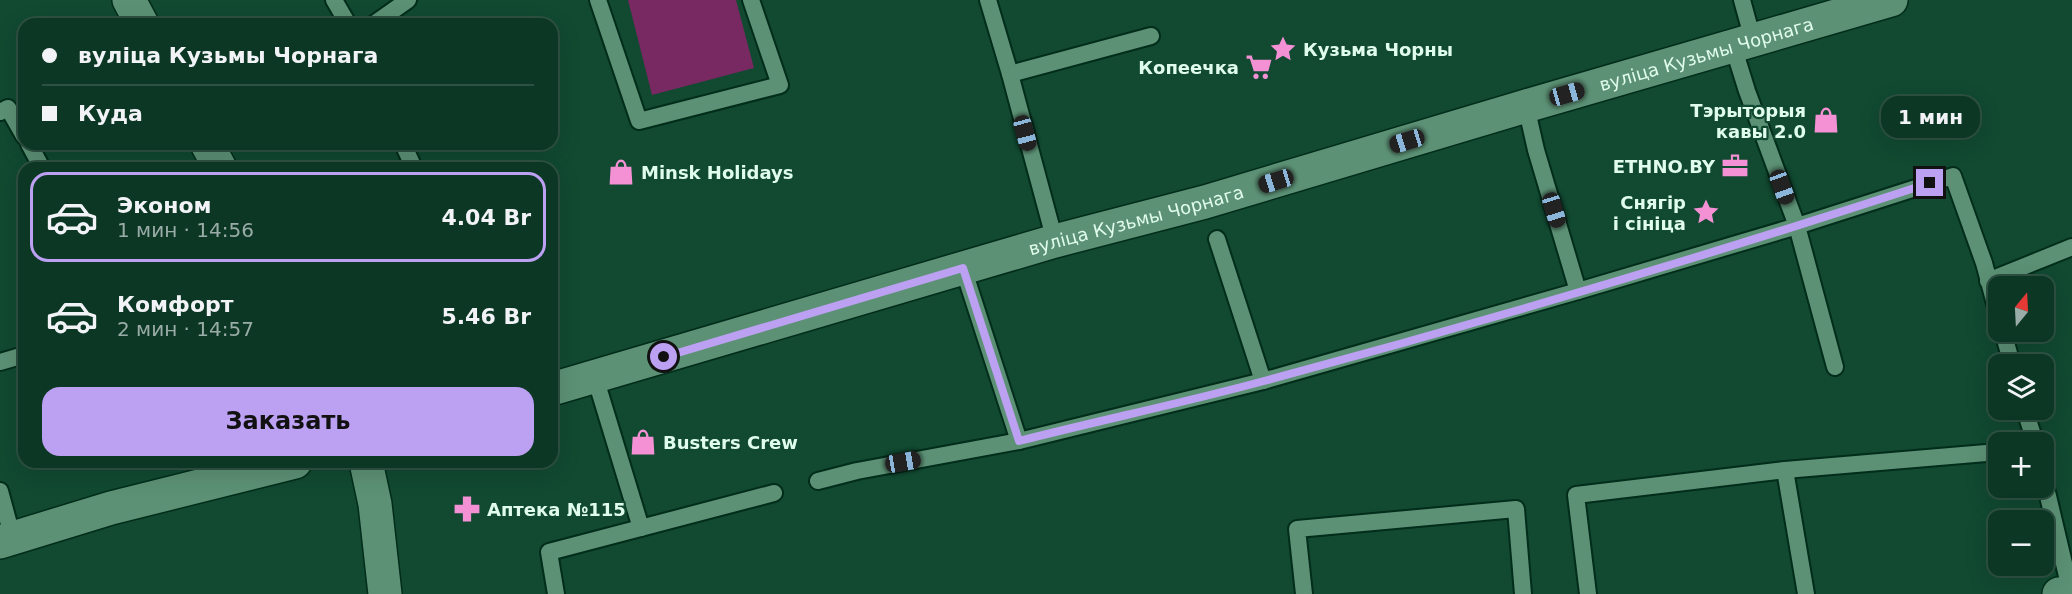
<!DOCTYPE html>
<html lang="ru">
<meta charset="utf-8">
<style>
:root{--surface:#0d3725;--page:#1b4232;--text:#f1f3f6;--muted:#9aaca7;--line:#2d5142;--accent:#bca0f2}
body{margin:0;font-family:"DejaVu Sans",sans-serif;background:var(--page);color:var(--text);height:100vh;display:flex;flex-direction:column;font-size:22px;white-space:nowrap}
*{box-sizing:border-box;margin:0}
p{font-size:20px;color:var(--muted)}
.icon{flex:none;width:33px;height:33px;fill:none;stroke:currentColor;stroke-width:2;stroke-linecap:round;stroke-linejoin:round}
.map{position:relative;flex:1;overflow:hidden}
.details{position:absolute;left:18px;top:162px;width:540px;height:306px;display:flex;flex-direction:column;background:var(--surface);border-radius:18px;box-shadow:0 6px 24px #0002,0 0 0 2px var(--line)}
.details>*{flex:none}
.top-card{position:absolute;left:18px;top:18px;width:540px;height:132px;border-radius:18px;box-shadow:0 6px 24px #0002,0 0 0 2px var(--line);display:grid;align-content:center;height:132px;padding:0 24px;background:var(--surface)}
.needle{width:39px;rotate:18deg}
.controls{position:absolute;left:1988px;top:276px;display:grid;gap:12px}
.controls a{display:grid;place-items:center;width:66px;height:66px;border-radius:12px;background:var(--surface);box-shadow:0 6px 24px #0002,0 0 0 2px var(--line);font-size:30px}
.end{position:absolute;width:27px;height:27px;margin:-14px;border:8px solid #bca0f2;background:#111;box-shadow:0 0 0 3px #111}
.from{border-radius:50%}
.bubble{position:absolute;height:42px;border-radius:18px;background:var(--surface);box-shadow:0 6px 24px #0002,0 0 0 2px var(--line);font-size:20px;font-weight:700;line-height:42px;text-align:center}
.car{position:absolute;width:18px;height:36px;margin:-18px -9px;border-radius:8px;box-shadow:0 0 4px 2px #0007;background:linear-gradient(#222 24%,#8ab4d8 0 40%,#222 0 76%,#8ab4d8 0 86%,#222 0)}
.top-card b{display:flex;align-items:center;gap:21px;height:57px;font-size:22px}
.top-card b+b{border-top:2px solid var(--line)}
.top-card i{width:15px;height:15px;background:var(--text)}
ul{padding:10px 0 0;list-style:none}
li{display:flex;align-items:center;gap:18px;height:90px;margin:0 12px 9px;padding:0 12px;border:3px solid transparent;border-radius:18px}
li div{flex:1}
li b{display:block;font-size:22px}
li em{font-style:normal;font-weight:700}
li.selected{border-color:var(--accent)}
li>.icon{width:54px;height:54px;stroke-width:1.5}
.cta{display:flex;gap:12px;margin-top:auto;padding:12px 24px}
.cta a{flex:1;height:69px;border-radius:18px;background:var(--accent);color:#111;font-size:24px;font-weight:700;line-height:69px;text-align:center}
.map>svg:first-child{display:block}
</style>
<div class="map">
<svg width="2072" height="594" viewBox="0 0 2072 594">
<rect width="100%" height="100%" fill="#114931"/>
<path fill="#782962" d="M628,0H736L754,68L652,95Z"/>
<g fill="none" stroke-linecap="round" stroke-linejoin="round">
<g stroke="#022d1b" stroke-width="20">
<g id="lane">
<path d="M334,0L348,24"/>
<path d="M598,0L639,121L780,85L751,0"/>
<path d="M988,0L1010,74L1055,241"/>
<path d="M1742,0L1753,40"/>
<path d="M374,24L408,0"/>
<path d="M1010,74L1151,36"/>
<path d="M1526,106L1536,150L1578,291"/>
<path d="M0,112L8,108L24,136"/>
<path d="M29,144L42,168"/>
<path d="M403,144L414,168"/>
<path d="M1217,239L1263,381L1578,291L1797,226L1747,91L1733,46"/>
<path d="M963,268L1019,441"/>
<path d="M1988,281L2072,247"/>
<path d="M2003,332L2012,364"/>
<path d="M0,362L24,355"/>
<path d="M1835,367L1797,226L1953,176L1984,263L1998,315"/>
<path d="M595,377L641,528"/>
<path d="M2025,410L2035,442"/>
<path d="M1785,470L1806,594"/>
<path d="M2043,475L2071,593"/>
<path d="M818,481L857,471L1019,441L1263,381"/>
<path d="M0,491L13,539"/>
<path d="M556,594L549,552L774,493"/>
<path d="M1304,594L1297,529L1516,509L1523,594"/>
<path d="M1588,594L1576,495L1785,470L1998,452"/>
</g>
</g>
<g stroke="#022d1b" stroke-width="36">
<path id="street" d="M2059,594L2072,593"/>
</g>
<g stroke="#022d1b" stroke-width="36">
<g id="secondary">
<path d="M129,0L142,24"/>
<path d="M207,144L220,168"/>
<path id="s1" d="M552,389L1055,241L1205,202L1526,106L1891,0"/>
<path d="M366,462L375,504L385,594"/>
<path d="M0,542L111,508L295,462"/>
</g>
</g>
<use href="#lane" stroke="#5c9175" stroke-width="16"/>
<use href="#street" stroke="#5c9175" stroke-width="33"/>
<use href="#secondary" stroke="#5c9175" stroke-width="33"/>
</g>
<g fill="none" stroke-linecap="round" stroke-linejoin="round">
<path stroke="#bca0f2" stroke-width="8" d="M664,357L963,268L1019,441C1101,420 1183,403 1264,381C1488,321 1710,255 1930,183"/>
</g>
<defs>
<g id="sight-bare" transform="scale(2.07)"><path d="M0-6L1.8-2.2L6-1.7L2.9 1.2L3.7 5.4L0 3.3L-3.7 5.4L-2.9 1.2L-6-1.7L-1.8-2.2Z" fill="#f491d4" stroke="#114931" stroke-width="2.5" paint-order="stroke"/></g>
<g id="supermarket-bare" transform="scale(2.07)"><path d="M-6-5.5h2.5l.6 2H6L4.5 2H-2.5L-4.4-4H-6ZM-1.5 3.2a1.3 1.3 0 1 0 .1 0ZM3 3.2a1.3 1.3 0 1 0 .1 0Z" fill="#f491d4" stroke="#114931" stroke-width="2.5" paint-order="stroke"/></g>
<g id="shop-bare" transform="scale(2.07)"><path d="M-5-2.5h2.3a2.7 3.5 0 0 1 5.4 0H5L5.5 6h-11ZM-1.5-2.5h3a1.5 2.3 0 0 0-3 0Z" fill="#f491d4" stroke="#114931" stroke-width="2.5" paint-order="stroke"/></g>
<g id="office-bare" transform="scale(2.07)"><path d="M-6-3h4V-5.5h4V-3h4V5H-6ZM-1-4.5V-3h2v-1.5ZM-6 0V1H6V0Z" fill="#f491d4" stroke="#114931" stroke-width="2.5" paint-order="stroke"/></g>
<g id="pharmacy-bare" transform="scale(2.07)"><path d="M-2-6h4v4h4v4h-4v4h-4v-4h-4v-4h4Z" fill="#f491d4" stroke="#114931" stroke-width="2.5" paint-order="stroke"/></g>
</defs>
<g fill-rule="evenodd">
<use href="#sight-bare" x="1283" y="49"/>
<use href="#supermarket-bare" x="1259" y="67"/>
<use href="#shop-bare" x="1826" y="120"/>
<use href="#office-bare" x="1735" y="166"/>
<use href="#shop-bare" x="621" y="172"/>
<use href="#sight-bare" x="1706" y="212"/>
<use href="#shop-bare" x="643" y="442"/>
<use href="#pharmacy-bare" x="467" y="509"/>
</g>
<g text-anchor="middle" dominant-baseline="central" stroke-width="4.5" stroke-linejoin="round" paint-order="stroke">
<g font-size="18" font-weight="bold" fill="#e0fcec" stroke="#114931" text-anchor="start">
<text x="1303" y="49">Кузьма Чорны</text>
<text x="1239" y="67" text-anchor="end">Копеечка</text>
<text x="1806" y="110" text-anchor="end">Тэрыторыя<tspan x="1806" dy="21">кавы 2.0</tspan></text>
<text x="1715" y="166" text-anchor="end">ETHNO.BY</text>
<text x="641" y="172">Minsk Holidays</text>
<text x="1686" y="202" text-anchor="end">Снягір<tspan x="1686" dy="21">і сініца</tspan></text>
<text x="663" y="442">Busters Crew</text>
<text x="487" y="509">Аптека №115</text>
</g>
<g font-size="18" fill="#e0fcec" stroke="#114931">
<text stroke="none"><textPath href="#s1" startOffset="1202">вуліца Кузьмы Чорнага</textPath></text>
<text stroke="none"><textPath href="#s1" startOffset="608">вуліца Кузьмы Чорнага</textPath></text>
</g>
</g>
</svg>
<div class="controls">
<a><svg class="needle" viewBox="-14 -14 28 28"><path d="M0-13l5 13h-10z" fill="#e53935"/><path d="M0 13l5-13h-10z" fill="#9aaca7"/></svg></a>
<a><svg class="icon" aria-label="layers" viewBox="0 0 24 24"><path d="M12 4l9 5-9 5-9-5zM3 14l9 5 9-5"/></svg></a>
<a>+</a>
<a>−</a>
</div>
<i class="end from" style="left:664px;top:357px"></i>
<i class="end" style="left:1930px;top:183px"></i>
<div class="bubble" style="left:1881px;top:96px;width:99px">1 мин</div>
<i class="car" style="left:1567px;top:94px;rotate:74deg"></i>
<i class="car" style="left:1025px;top:133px;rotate:165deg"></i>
<i class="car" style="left:1407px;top:141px;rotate:253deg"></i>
<i class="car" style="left:1276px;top:181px;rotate:253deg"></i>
<i class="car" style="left:1782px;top:187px;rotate:160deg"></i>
<i class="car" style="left:1554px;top:210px;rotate:163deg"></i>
<i class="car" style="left:903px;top:462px;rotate:80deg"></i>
<div class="top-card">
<b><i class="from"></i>вуліца Кузьмы Чорнага</b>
<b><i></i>Куда</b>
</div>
<section class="details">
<ul>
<li class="selected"><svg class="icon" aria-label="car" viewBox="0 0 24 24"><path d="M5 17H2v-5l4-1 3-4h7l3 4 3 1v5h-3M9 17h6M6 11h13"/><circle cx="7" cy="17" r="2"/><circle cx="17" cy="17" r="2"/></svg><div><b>Эконом</b><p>1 мин · 14:56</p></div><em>4.04 Br</em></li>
<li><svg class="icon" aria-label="car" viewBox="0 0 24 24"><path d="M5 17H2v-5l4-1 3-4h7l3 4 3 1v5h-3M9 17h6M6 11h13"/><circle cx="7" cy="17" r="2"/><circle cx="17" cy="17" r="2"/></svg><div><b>Комфорт</b><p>2 мин · 14:57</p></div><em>5.46 Br</em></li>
</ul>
<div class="cta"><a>Заказать</a></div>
</section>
</div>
